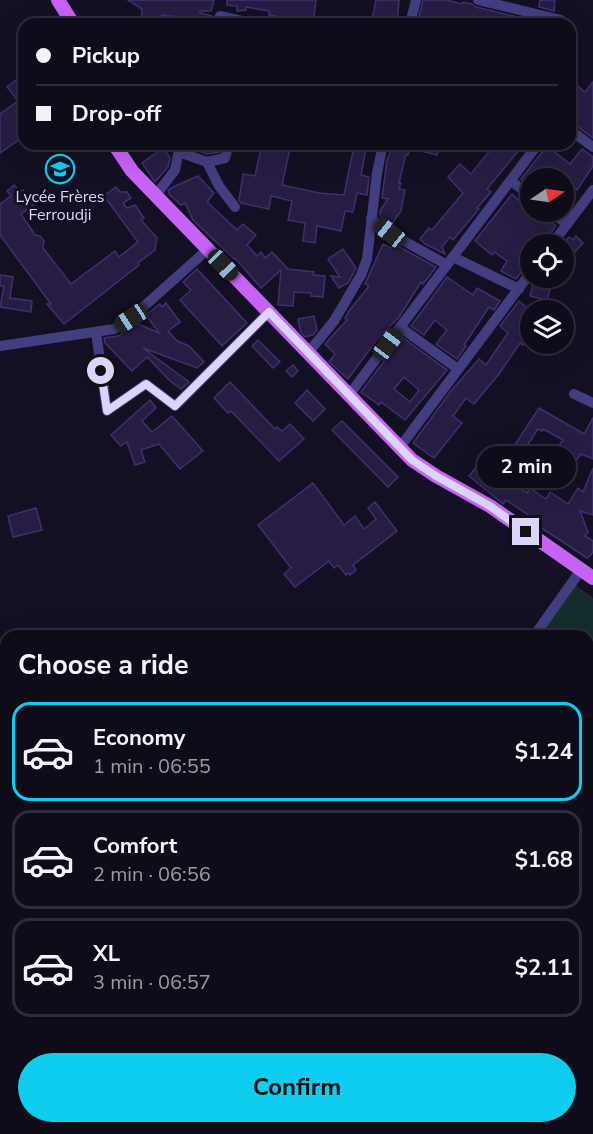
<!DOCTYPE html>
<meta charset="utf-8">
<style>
:root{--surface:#0f0c1a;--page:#1d1a27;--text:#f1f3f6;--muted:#9b9ba2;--line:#2f2c39;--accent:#0fcdef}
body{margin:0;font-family:"Nunito Sans",sans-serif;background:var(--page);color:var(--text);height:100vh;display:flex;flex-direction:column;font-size:22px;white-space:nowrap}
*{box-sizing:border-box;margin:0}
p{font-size:20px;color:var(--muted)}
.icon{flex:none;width:33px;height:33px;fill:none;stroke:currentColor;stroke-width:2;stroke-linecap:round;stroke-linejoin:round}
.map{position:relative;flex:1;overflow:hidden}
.details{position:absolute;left:0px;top:630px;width:594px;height:504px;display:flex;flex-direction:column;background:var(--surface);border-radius:18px 18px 0 0;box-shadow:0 6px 24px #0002,0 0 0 2px var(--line)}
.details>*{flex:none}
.banner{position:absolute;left:18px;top:18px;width:558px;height:132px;border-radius:18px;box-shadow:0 6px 24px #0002,0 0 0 2px var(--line);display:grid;align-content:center;height:132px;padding:0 18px;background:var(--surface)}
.needle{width:39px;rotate:77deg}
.buttons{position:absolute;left:520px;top:168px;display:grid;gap:12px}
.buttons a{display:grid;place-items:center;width:54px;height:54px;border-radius:50%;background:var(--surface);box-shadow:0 6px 24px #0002,0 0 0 2px var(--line);font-size:30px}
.end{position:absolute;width:27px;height:27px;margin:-14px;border:8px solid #dbd5fc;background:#111;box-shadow:0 0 0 3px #111}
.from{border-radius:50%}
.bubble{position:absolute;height:42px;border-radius:21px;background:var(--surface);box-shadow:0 6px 24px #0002,0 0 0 2px var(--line);font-size:20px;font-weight:700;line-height:42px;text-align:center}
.car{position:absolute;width:18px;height:36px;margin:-18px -9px;border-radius:8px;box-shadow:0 0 4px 2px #0007;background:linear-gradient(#222 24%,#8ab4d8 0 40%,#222 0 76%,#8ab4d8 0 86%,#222 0)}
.banner b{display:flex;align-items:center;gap:21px;height:57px;font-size:22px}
.banner b+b{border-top:2px solid var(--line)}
.banner i{width:15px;height:15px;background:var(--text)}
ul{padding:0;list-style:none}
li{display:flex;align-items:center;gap:18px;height:99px;margin:0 12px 9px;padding:0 6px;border:3px solid var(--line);border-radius:18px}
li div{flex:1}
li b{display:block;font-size:22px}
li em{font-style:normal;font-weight:700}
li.current{border-color:var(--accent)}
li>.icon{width:54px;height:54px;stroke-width:1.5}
h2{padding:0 18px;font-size:27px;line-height:72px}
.button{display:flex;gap:12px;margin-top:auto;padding:12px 18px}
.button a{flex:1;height:69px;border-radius:36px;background:var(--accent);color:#111;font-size:24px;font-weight:700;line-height:69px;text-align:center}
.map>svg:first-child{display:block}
</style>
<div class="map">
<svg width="593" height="1134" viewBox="0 0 593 1134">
<rect width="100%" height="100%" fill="#141023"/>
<path fill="#132d2d" d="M576,585L593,598V676H588V636H539Z"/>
<g fill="#271d43" stroke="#40306e" stroke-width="1.5" fill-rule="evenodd">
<path d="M128,0H214L211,11H200V13L212,16L211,24H180V17L162,15V24H141L142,9Z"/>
<path d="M227,0H316L313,24H279L281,17L269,15V11L246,7V10L237,11V6L227,5Z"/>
<path d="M376,0H399L397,24H371Z"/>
<path d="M423,0H446L462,4L463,2L472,4L476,7L534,21V24H444L419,17Z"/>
<path d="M540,0H555L554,11L539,7Z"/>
<path d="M24,74V108L23,107L16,111L24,122V136L0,153V114L18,101L7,87Z"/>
<path d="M593,82V138L570,121V87L574,83L585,92Z"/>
<path d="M187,144H221L219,152L207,154L187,147Z"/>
<path d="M262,144H291L282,185L319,193L344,195L354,146L366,149L361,175L369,177L367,195L357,193L353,212L345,211L341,231L317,226L315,243L303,241L305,223L288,220L292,201L271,196L269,209L241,203L239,200L243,174L255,176Z"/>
<path d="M394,144H440L437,155L410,148L408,155L406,154L399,183H401L399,189L405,190L401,211L391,225L380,216V211L388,199L382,198L387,160Z"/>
<path d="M495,144H524L487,189L491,192L477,208L479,209L453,240L450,237L442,247L445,254L425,244L420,239L429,228L432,230L463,193L448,177L460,164L471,174Z"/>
<path d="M547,146L570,164L582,149L593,157V166L577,190L575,188L564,200V178H531V187L521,179Z"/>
<path d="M163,148L170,158L168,167L155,182L142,163Z"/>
<path d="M198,176L214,193L207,202L237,230L243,224L256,235L247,245L257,256L261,252L265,258L272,252L288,269L314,272L313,275L325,276L323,297L311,296V293L294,292L293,306L278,305L281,270L261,288L235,258L234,259L193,220L185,203L181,205L170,195L168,191L171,188Z"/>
<path d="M14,185L20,192L23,190L34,205L21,214L35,235L40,236L44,241L43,248L71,284L115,251L119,257L138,242L104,196L116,187L120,192H127L131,198L123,203L127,208L135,205L144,218L141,220L157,238L155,250L138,263L139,265L64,324L47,304H51L0,235V204L11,196L7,191Z"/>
<path d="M512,194L531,212L537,215L538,213L556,226L546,239L540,234L531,244V265L525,267L516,279L501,271L507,261L494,252L492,255L475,241Z"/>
<path d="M576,236L583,243L564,264V243L569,237L573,240Z"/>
<path d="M383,244L391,248L394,244L436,267L423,284L421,282L399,317L376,341L348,379L329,362L335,354L325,344L347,320L345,318L349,311L369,286L365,284Z"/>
<path d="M343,249L356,268L348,283L339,288L331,276L340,277L328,259Z"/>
<path d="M197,269L247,323L222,346L180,300L191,290L183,282Z"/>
<path d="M0,275L13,277L10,298L32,301L31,312L0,307L4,286H0Z"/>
<path d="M447,277L473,295L477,288L500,301L494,310L489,307L464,345L466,346L457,359L436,344L447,330L435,320L424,335L411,326Z"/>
<path d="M533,284L550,289L547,300L530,296Z"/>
<path d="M519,301L531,311V335L523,345L520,343L499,374L474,404L466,398L453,416L462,423L434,458L413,443L451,391L479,359L486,365L508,333L500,326Z"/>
<path d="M166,303L180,322L168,331L177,341L189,346L204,362L197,368L143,348L189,382L181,389L169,380L147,357L132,371L105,343L104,338L118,336L136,323L159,333L146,315L160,304L162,307Z"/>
<path d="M314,316L317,330L313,335L305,337L301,333L298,319Z"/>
<path d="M402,337L447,370L405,420L381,402L379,405L361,392ZM404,377L419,390L410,402L394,389Z"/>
<path d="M258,340L280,362L273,368L252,346Z"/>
<path d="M293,365L298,371L292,377L286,371Z"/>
<path d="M230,382L275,429L277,427L282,431L290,424L304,439L279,461L231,411L228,413L214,398Z"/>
<path d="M307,390L325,409L313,421L295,403Z"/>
<path d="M150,400L156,408L142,421L152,432L172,416L203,451L180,469L159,444L141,450L145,462L135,465L127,442L121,446L111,435Z"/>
<path d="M539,408L584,434L593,418V459L581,454L564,477L552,468L555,464L548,460L563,440L543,429L542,431L538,429L523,452L514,446Z"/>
<path d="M342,421L398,477L388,487L332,430Z"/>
<path d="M483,459L518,488L527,493L530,488L546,499L550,492L568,504L578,488L583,492L593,468V515L580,511L588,532L585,536L593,541V552L590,556L587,558L531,521L533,518L506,500L503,504L469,476Z"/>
<path d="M313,483L344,525L355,516L364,529L376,519L368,508L375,502L397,531L353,565L356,570L350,575L349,573L346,575L338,565L334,568L329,561L295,587L284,574L291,568L258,525Z"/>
<path d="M36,508L42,530L13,537L8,516Z"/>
</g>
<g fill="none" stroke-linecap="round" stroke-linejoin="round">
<g stroke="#433e7f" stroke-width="10">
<path d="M478,0L561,20"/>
<path d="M218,24L220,16L256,24"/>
<path d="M410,24L416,0"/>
<path d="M570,130L593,147"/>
<path d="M179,152L207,162L219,186L235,207"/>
<path d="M207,162L225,158L229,144"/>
<path d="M511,181L531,196"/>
<path d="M156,195L175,170L180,144"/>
<path d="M551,212L567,224"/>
<path d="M371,219L390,233L447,265"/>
<path d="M552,244L593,190"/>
<path d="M453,257L519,289"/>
<path d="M400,327L458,369"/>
<path d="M96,332L107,411L146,384L175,406L269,312"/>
<path d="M0,346L114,329L131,318L208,249"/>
<path d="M308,353L334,321L361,275L367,259L377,173L383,144"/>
<path d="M574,394L593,403"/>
<path d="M349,395L538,144"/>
<path d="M400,447L531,272"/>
<path d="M534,636L581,570"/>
<path d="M588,1038L593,1010"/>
<path d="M361,1134L363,1128"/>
<path d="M571,1134L572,1128"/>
<path d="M587,1134L593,1125"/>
</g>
<g stroke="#c663f5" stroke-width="14">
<path d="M58,0L73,24"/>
<path d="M114,144L132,171L412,460L436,476L490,506L593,578"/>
</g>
</g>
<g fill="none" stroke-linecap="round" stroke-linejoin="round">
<path stroke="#dbd5fc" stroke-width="8" d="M101,371L107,411L146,384L175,406L269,312L412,460L436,476L490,506L526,532"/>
</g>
<defs>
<g id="school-ring" transform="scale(1.5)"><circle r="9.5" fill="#141023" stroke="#0fcdef" stroke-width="1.5"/><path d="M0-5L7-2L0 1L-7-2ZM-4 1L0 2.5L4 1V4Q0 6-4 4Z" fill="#0fcdef"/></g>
</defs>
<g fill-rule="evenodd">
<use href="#school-ring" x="60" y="169"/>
</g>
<g text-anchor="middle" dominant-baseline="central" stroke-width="6" stroke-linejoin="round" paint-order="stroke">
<g font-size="16" fill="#dbd5fc" stroke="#141023">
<text x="60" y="197">Lycée Frères<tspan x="60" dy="18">Ferroudji</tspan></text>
</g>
</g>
</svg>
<div class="buttons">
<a><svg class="needle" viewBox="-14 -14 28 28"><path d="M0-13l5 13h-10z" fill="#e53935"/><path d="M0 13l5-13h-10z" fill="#9b9ba2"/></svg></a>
<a><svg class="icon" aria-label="locate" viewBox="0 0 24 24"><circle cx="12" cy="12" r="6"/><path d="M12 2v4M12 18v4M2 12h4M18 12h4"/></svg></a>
<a><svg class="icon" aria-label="layers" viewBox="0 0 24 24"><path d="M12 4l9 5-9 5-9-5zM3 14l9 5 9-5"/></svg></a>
</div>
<i class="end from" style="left:101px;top:371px"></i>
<i class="end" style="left:526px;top:532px"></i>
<div class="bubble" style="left:477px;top:446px;width:99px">2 min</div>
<i class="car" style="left:390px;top:233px;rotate:309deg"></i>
<i class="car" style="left:223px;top:265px;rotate:136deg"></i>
<i class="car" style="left:131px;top:318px;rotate:237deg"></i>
<i class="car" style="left:388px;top:344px;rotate:37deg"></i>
<div class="banner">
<b><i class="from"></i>Pickup</b>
<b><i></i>Drop-off</b>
</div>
<section class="details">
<h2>Choose a ride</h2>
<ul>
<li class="current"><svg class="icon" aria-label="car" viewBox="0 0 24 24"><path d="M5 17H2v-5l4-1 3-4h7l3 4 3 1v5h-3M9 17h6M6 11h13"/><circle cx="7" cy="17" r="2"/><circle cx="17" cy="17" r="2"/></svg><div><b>Economy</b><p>1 min · 06:55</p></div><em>$1.24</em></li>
<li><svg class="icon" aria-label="car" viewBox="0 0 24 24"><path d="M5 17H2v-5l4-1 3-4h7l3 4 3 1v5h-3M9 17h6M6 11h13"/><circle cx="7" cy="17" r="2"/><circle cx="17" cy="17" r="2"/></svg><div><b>Comfort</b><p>2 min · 06:56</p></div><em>$1.68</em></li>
<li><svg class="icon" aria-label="car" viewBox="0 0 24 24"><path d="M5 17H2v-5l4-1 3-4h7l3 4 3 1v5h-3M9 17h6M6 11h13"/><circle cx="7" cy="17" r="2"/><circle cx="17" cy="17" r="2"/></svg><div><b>XL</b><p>3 min · 06:57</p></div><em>$2.11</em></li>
</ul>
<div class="button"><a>Confirm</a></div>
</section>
</div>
